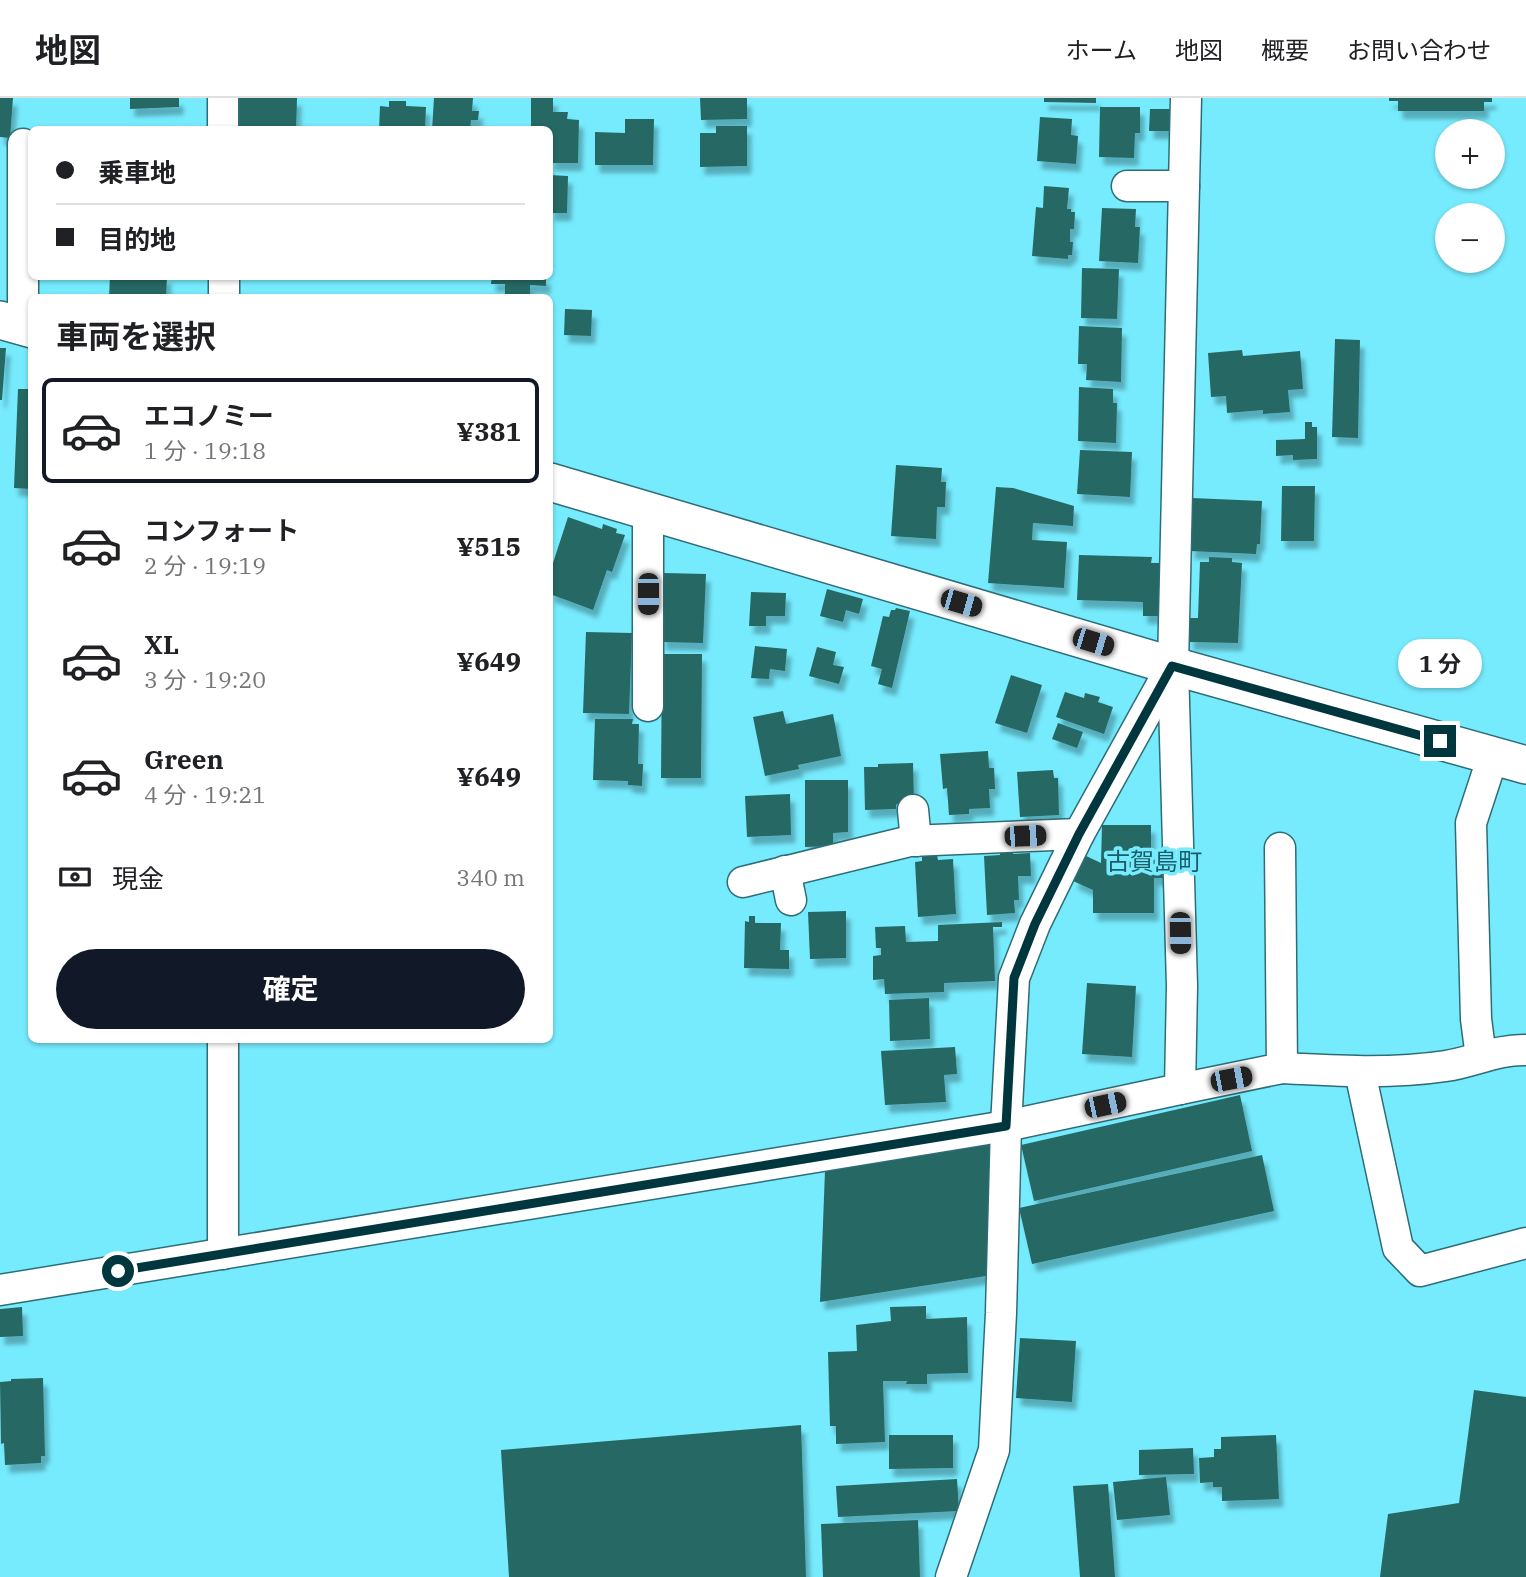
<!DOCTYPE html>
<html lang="ja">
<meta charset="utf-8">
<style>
:root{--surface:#fff;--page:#f2f2f2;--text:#202124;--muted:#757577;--line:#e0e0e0;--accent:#111827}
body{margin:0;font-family:"IBM Plex Serif","Noto Sans JP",serif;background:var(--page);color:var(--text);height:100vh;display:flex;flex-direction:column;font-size:26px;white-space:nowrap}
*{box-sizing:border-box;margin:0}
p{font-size:23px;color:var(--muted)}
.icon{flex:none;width:38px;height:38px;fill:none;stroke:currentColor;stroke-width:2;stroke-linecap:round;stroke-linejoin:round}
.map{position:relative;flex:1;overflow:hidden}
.side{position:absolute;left:28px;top:196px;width:525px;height:749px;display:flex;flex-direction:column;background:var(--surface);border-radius:10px;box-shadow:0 2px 5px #0004}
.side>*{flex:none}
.guide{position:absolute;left:28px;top:28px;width:525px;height:154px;border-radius:10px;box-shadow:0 2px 5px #0004;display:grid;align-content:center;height:154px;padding:0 28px;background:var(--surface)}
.tools{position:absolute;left:1435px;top:21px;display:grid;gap:14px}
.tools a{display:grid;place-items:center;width:70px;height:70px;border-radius:50%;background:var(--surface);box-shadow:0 2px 5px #0004;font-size:35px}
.end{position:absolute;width:32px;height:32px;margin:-16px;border:9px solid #00373e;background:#fff;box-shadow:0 0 0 4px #fff}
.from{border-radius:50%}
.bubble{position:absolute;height:49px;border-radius:24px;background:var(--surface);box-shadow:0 2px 5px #0004;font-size:23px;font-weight:700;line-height:49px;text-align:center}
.car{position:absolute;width:21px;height:42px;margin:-21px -10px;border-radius:9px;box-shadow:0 0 5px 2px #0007;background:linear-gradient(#222 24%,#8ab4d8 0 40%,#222 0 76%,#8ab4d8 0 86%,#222 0)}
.guide b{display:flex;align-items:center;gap:24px;height:66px;font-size:26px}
.guide b+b{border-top:2px solid var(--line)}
.guide i{width:18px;height:18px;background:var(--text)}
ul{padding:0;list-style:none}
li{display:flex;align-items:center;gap:21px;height:105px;margin:0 14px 10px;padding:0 14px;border:4px solid transparent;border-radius:10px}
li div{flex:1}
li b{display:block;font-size:26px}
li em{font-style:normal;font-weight:700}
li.current{border-color:var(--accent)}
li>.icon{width:63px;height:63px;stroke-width:1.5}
h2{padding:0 28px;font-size:32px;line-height:84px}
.pay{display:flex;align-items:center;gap:18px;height:77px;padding:0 28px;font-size:26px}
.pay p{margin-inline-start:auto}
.button{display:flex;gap:14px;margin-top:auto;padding:14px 28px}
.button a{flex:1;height:80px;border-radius:42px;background:var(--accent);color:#fff;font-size:28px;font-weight:700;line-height:80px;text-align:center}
header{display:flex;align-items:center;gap:42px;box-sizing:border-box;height:98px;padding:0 35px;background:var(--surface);border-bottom:2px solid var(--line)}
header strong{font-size:33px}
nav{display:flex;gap:38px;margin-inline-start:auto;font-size:24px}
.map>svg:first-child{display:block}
</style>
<header>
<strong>地図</strong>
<nav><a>ホーム</a><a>地図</a><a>概要</a><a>お問い合わせ</a></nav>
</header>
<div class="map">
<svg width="1526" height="1479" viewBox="0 0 1526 1479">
<defs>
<filter id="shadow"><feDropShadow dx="4.5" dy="8" stdDeviation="2" flood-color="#0004"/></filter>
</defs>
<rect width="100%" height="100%" fill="#76ebfe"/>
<g fill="#286864" filter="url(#shadow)">
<path d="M0,0H13L10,40L0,39Z"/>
<path d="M130,0H179V9L130,11Z"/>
<path d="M239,0H297L296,32H239Z"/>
<path d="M434,0H473L472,13H479L478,22H471L470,32H432Z"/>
<path d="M531,0H553V14H568L567,21L579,22L578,65H550V32H531Z"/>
<path d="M700,0H747V21L701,22Z"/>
<path d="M1044,0H1096V5L1044,4Z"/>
<path d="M1389,0H1492V4H1484V13H1398V3H1389Z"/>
<path d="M389,3H406V8L426,9L425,32H379L380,8L389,9Z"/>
<path d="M1100,9H1140V35H1135L1134,60L1099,59Z"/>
<path d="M1150,11H1172L1171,33H1149Z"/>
<path d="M1040,19L1072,21L1071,37L1078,38L1076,66L1037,63Z"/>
<path d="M625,21H654L653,67H595V34L625,35Z"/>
<path d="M716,28H747V68L700,69V35H716Z"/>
<path d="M550,77L568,78L567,115H550Z"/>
<path d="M1044,88L1069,90L1067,111H1071V114H1075L1074,131H1070V144H1073L1072,157H1068V161L1032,158L1036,109L1043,110Z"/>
<path d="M1102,110L1136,111L1135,129H1140L1138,165L1099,163Z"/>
<path d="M1082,170L1119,171L1117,221L1081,220Z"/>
<path d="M110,178H167L166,200H109Z"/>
<path d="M492,178H546V188L530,187V198L505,197V186H491Z"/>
<path d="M565,211L592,212L591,238L564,237Z"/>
<path d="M1079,228L1122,230L1121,284L1086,282L1087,266H1078Z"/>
<path d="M1335,241L1360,242L1358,340L1332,339Z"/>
<path d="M0,250H6L2,302H0Z"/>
<path d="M1242,252L1243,258L1300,253L1303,291L1288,292L1290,314L1263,316V312L1227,315L1226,298L1211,299L1208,255Z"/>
<path d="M1079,289L1113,291V305H1117L1116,345L1078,343Z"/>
<path d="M18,291H32V391L14,390Z"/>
<path d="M1305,324H1312V329H1317V361L1293,362V357L1276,358V342L1305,341Z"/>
<path d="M1080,352L1132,354L1130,399L1077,396Z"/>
<path d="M896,367L942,370L941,384H946L945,409H937L936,441L891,438Z"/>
<path d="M1282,388H1315L1314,443H1281Z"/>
<path d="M996,389L1013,390L1074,408L1073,428L1033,425L1032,442L1067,444L1064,490L988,485Z"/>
<path d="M1192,400L1262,403L1260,446H1257L1256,456L1190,453Z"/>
<path d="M568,419L602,431L603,426L617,431L616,435L625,437L612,474L607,472L593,512L550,496V467L552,468Z"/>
<path d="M1079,457L1152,459L1151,465H1161L1160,518H1143V504L1077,502Z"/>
<path d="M1209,459L1232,460V464L1242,465L1238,545L1189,544V520H1198L1200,464H1209Z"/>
<path d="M664,475L706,476L703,545L661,544Z"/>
<path d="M827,491L863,501L859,516L846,512L843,524L820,518Z"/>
<path d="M751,494L786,495L785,518H766V528H749Z"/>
<path d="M896,510L910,513L892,590L878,586L882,571L871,568L883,518L889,519L891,512H895Z"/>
<path d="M586,534L632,535L629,616L583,615Z"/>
<path d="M755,548L787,551L785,573L770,571L769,581L751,580Z"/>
<path d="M817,549L836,554L833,567L844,569L839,586L809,578Z"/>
<path d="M662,556H702L701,680H661Z"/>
<path d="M1011,577L1042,587L1027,635L995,625Z"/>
<path d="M1065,594L1084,600L1085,595L1100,599L1098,604L1113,609L1104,636L1056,619Z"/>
<path d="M783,613L786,626L833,616L841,658L798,667L799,671L765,678L753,619Z"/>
<path d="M595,621H633L632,626H639L638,666H643L642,688L628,687V683L593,682Z"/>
<path d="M1058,625L1083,634L1077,650L1052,641Z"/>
<path d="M988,653L989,670H994L995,691H989L990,710L969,711V716L949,717L947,690L943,691L940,656Z"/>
<path d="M913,665L914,705L896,706V711L865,712L864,669H878V666Z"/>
<path d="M1053,672L1054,680H1058L1059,717L1020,719L1017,674Z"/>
<path d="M805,682H848V734L833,735V748L805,749Z"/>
<path d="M790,696L791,737L747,739L745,698Z"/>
<path d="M1102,727H1151V755H1166V780H1154V815H1093V792L1073,783L1084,757L1101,765Z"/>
<path d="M1013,752V756L1030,755L1031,778H1018L1019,802H1014L1015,815L987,817L984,758L1000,757V753Z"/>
<path d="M937,757L938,762L953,761L956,816L918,819L915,764L922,763V758Z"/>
<path d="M846,813V860L810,861L808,814Z"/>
<path d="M749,818H755V825H781L780,852H789V871L744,870L745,823L749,824Z"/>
<path d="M1002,824V829H993L995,883L944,885V894L885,896L884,881L873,882V858L881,857V850H876L875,829L905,828L906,844L938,843V827Z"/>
<path d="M1087,885L1136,888L1132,959L1082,956Z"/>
<path d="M929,900L930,941L890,943L889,902Z"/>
<path d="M955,949L957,976L944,977L946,1004L885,1007L881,953Z"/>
<path d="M1240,997L1252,1053L1034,1103L1021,1047Z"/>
<path d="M992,1046L986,1178L820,1204L825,1073Z"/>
<path d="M1262,1057L1274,1113L1032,1166L1019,1110Z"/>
<path d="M926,1208V1221L967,1219L968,1275L927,1276V1286H906L907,1283H883L885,1344L836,1346V1328H830L828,1254L857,1253L856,1227L891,1223L890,1209Z"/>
<path d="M22,1209L23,1238L0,1239V1211Z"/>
<path d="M1020,1240L1076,1243L1072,1304L1016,1300Z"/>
<path d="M43,1280L45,1358H41V1365L5,1367L4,1345L1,1346L0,1284L11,1283V1281Z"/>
<path d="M1474,1292L1526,1299V1479H1380L1388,1416L1459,1405Z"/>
<path d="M801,1327L806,1479H509L501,1352Z"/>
<path d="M889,1337H953V1370L889,1371Z"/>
<path d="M1276,1337L1279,1401L1222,1403V1389H1213V1384L1200,1385L1199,1360L1214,1359V1351H1221V1339Z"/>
<path d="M1193,1350L1194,1376L1139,1377V1352Z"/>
<path d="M1166,1379L1170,1417L1117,1422L1113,1384Z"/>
<path d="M957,1381L959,1413L838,1419L836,1388Z"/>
<path d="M1108,1386L1115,1479H1080L1073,1388Z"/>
<path d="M918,1422L920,1479H823L821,1426Z"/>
</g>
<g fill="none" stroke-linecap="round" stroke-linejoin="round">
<g stroke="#2e6d77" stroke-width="33">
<g id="minor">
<path d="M223,0V32"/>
<path d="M1127,88H1184"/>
<path d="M224,178V200"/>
<path d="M23,229V46"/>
<path d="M648,608V413"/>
<path d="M913,712L916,743"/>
<path d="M785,773L791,802"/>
<path d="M743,784L910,743L1079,736"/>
<path d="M1481,959L1476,921L1471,725L1493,658"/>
<path d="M1282,970C1337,973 1392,976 1446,968C1473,964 1498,951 1526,952"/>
<path d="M1360,974L1398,1150L1420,1173L1526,1145"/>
<path d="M1180,991L1282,970L1280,750"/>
<path d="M223,1156V942"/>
<path d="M0,1192L1006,1028L1180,991L1182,888L1173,568L1186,0"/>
<path d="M951,1479L994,1352L1001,1215L1006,1028L1014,880L1035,826L1079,736L1172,568"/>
</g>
</g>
<g stroke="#2e6d77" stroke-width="40">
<g id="tertiary">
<path d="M0,222L32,231"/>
<path d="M550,384L1173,568L1526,667"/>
</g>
</g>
<use href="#minor" stroke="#fff" stroke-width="30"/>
<use href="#tertiary" stroke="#fff" stroke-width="37"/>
</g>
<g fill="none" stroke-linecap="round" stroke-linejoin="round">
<path stroke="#00373e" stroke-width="9" d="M118,1173L1006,1028L1014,880L1035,826L1079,736L1172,568L1440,643"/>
</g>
<g text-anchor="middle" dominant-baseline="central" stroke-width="7" stroke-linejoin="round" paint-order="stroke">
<g font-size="24" fill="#1b5c66" stroke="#76ebfe">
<text x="1154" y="763">古賀島町</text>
</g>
</g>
</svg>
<div class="tools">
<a>+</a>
<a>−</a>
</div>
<i class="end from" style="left:118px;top:1173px"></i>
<i class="end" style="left:1440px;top:643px"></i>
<div class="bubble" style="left:1398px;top:541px;width:84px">1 分</div>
<i class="car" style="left:648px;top:496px;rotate:180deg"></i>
<i class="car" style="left:961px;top:505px;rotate:106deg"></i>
<i class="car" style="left:1093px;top:544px;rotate:107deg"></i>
<i class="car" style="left:1025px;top:738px;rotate:88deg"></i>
<i class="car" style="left:1180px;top:835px;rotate:179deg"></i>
<i class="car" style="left:1231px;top:981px;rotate:79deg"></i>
<i class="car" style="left:1105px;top:1007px;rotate:78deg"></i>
<div class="guide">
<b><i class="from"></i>乗車地</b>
<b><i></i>目的地</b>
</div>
<section class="side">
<h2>車両を選択</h2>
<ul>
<li class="current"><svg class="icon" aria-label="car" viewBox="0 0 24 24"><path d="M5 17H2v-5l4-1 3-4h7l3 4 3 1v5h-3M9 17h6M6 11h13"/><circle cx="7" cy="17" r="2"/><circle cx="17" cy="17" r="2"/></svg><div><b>エコノミー</b><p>1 分 · 19:18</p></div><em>¥381</em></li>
<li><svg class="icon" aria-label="car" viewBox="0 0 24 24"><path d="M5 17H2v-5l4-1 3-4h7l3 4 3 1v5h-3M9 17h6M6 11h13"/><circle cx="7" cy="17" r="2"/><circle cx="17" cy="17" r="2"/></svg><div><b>コンフォート</b><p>2 分 · 19:19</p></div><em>¥515</em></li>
<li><svg class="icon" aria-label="car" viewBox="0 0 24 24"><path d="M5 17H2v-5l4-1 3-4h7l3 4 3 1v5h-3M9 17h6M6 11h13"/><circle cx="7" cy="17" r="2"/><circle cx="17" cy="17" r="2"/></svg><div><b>XL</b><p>3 分 · 19:20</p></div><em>¥649</em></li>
<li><svg class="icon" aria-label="car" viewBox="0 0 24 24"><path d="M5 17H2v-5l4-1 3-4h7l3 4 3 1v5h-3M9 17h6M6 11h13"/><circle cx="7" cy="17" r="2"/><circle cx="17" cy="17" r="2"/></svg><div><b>Green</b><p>4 分 · 19:21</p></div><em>¥649</em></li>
</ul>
<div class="pay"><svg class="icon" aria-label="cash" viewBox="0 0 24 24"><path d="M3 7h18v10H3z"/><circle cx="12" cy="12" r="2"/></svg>現金<p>340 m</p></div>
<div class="button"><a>確定</a></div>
</section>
</div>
